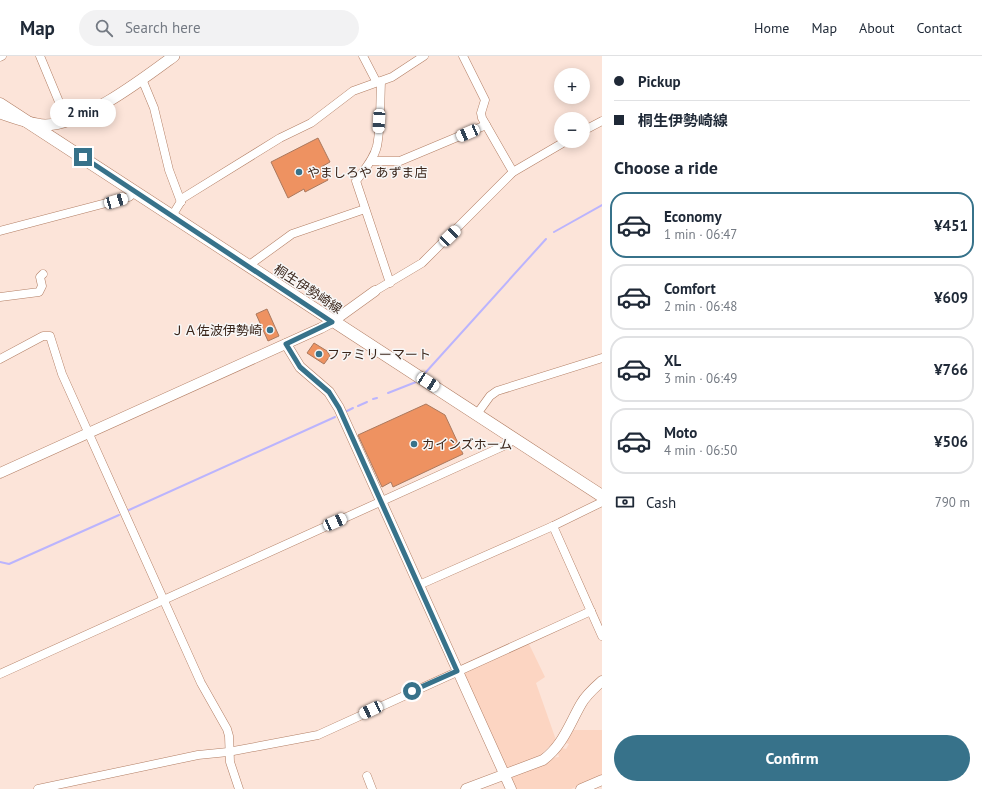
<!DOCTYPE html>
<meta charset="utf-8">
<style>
:root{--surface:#fff;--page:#f2f2f3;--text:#1f2937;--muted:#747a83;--line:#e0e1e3;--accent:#37728a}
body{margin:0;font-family:"PT Sans","Noto Sans JP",sans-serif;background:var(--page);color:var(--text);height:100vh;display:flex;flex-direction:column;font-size:15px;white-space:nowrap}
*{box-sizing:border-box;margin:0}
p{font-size:13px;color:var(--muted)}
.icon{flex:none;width:22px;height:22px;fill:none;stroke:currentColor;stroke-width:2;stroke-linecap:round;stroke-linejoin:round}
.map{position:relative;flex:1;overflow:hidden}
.panel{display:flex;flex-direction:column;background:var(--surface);width:380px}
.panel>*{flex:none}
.guide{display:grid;align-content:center;height:88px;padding:0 12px;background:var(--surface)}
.fabs{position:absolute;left:554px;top:12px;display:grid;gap:8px}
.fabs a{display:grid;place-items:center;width:36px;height:36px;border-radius:50%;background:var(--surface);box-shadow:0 2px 10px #0003;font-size:20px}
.end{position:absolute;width:18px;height:18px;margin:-9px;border:5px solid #37728a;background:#fff;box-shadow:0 0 0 2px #fff}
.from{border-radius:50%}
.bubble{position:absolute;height:28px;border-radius:14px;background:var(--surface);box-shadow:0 2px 10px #0003;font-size:13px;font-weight:600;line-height:28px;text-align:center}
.car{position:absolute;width:12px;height:24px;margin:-12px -6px;border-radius:5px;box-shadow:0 0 3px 1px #0007;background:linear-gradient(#fff 24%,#345 0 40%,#fff 0 76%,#345 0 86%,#fff 0)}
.guide b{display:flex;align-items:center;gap:14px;height:38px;font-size:15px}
.guide b+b{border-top:1px solid var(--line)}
.guide i{width:10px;height:10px;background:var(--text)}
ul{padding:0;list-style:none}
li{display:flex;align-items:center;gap:12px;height:66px;margin:0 8px 6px;padding:0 4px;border:2px solid var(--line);border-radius:16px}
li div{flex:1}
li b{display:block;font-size:15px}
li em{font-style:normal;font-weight:600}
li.selected{border-color:var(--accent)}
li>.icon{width:36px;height:36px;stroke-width:1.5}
h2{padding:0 12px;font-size:18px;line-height:48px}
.pay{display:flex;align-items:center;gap:10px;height:44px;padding:0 12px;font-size:15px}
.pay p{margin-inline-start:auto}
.cta{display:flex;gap:8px;margin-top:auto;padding:8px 12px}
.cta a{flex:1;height:46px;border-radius:24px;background:var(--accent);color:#fff;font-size:16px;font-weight:600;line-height:46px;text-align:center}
header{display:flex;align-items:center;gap:24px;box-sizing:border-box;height:56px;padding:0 20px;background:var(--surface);border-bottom:1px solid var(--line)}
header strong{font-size:19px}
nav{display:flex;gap:22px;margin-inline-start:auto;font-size:14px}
.search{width:280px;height:36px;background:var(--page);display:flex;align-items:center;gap:10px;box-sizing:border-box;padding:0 14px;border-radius:22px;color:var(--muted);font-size:15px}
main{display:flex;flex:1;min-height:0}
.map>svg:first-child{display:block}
</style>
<header>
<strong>Map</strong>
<div class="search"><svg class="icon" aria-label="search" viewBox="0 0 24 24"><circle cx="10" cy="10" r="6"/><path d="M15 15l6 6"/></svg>Search here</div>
<nav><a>Home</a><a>Map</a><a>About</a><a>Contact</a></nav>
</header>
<main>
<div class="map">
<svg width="602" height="733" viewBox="0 0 602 733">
<rect width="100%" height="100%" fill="#fce4d9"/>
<g fill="#fcd5c2">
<path d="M528,586L545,621L536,627L556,684L537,702L512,713L505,710L463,619L465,616Z"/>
<path d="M573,674H602V719L571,733H514L511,720L551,702L559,701L558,697L562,692L566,693L569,688L566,687Z"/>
</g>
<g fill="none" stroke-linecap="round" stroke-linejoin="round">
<g stroke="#bbb4fd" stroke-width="2">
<path d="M554,176L602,149"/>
<path d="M426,316L546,183"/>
<path d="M388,337L416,326"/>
<path d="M373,343L377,342"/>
<path d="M358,350L367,346"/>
<path d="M347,355L353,352"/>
<path d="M129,454L335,361"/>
<path d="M0,506L9,508L119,459"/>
</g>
</g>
<g fill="#ee9261" stroke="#ab795e">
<path d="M318,82L330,106L321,111L328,124L305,136L304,133L288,142L271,106Z"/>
<path d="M267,253L279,280L268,285L256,258Z"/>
<path d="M314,287L327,295L330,300L324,308L307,297Z"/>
<path d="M426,348L445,359L463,398L393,431L391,426L382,431L358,379Z"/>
</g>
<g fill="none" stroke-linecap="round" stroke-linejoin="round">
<g stroke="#b27e64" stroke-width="9">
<g id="minor">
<path d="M40,0L67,65"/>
<path d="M363,0L376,25L381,26C380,47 381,70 377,90C374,103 364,114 356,125L390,227"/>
<path d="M463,0L485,44L481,57L482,62L513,116"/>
<path d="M0,1L2,0"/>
<path d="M142,23L154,52L169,114L181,146"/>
<path d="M583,75L602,65"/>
<path d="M371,105H400L486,69"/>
<path d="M172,160L183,142L280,82L311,67L353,35L392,21L424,0"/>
<path d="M0,175L129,141L136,135"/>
<path d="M248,210L292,178L365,153"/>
<path d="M375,235L422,207L513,116L566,85"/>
<path d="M0,241L39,236L42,230L40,221L43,218"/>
<path d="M0,303L43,280H50L62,318L201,627L227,673L229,680L230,706L239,733"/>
<path d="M477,358L490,340L497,335L602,302"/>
<path d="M553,470L602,580"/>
<path d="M419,529L553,470L602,446"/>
<path d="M0,618L508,388L515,382"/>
<path d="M367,720L372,733"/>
<path d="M38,733L198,699L228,696L318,679L591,555"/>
</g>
</g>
<g stroke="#b27e64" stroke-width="11">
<g id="tertiary">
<path d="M286,288L300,311L329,336L339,352L511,733"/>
<path d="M0,417L321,272L332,266L375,235"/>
<path d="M466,733L543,704C563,689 569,669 581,648C586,639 594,632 602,625"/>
<path d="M581,733L602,724"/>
</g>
</g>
<g stroke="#b27e64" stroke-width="12">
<path id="secondary" d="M0,57C14,62 30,68 45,69C83,69 144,22 174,0"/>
</g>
<g stroke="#b27e64" stroke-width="13">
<path id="primary" d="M0,48L602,440"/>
</g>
<use href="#minor" stroke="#fff" stroke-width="8"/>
<use href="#tertiary" stroke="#fff" stroke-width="10"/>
<use href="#secondary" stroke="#fff" stroke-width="11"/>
<use href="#primary" stroke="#fff" stroke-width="12"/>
</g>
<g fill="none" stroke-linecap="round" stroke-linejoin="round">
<path stroke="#37728a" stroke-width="5" d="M83,101L332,266L286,288L300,311L329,336L339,352L457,615L412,635"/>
</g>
<g fill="#37728a" stroke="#f7f7f7" stroke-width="1.5">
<circle cx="299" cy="116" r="4"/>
<circle cx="270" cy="274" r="4"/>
<circle cx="319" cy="298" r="4"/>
<circle cx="414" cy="388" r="4"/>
</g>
<g text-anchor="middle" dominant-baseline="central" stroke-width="3" stroke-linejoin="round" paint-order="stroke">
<g font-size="13" fill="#3a251a" stroke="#f7f7f7" text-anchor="start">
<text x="307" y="116">やましろや あずま店</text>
<text x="262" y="274" text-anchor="end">ＪＡ佐波伊勢崎</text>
<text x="327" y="298">ファミリーマート</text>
<text x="422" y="388">カインズホーム</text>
</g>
<g font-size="13" fill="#3a251a" stroke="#f7f7f7">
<text transform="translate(308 233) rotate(33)">桐生伊勢崎線</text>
</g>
</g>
</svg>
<div class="fabs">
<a>+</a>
<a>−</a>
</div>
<i class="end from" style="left:412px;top:635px"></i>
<i class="end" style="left:83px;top:101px"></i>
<div class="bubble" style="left:50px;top:43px;width:66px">2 min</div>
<i class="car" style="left:379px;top:65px;rotate:183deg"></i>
<i class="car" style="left:468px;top:77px;rotate:247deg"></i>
<i class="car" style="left:116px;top:145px;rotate:74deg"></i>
<i class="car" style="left:450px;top:180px;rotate:46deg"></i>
<i class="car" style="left:428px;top:326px;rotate:123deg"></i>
<i class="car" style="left:335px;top:466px;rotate:66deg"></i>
<i class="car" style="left:371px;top:654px;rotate:245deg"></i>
</div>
<section class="panel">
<div class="guide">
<b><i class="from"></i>Pickup</b>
<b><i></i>桐生伊勢崎線</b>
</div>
<h2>Choose a ride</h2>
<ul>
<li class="selected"><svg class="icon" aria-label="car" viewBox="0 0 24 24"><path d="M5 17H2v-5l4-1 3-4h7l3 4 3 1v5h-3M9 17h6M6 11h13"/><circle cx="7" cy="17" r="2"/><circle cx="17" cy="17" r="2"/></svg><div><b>Economy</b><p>1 min · 06:47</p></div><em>¥451</em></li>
<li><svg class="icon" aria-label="car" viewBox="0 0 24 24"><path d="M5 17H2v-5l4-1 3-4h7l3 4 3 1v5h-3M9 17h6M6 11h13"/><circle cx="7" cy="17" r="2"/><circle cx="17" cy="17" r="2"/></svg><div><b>Comfort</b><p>2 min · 06:48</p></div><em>¥609</em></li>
<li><svg class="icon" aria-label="car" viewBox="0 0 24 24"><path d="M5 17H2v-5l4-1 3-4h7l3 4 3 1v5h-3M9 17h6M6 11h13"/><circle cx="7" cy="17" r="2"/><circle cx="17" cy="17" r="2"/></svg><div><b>XL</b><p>3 min · 06:49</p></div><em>¥766</em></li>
<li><svg class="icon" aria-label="car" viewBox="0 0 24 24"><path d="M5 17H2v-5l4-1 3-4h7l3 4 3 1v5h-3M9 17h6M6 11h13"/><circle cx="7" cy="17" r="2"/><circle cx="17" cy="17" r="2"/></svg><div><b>Moto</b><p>4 min · 06:50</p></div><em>¥506</em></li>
</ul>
<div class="pay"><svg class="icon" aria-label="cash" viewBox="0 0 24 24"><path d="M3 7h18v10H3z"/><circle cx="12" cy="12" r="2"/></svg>Cash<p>790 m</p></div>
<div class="cta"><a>Confirm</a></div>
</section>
</main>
